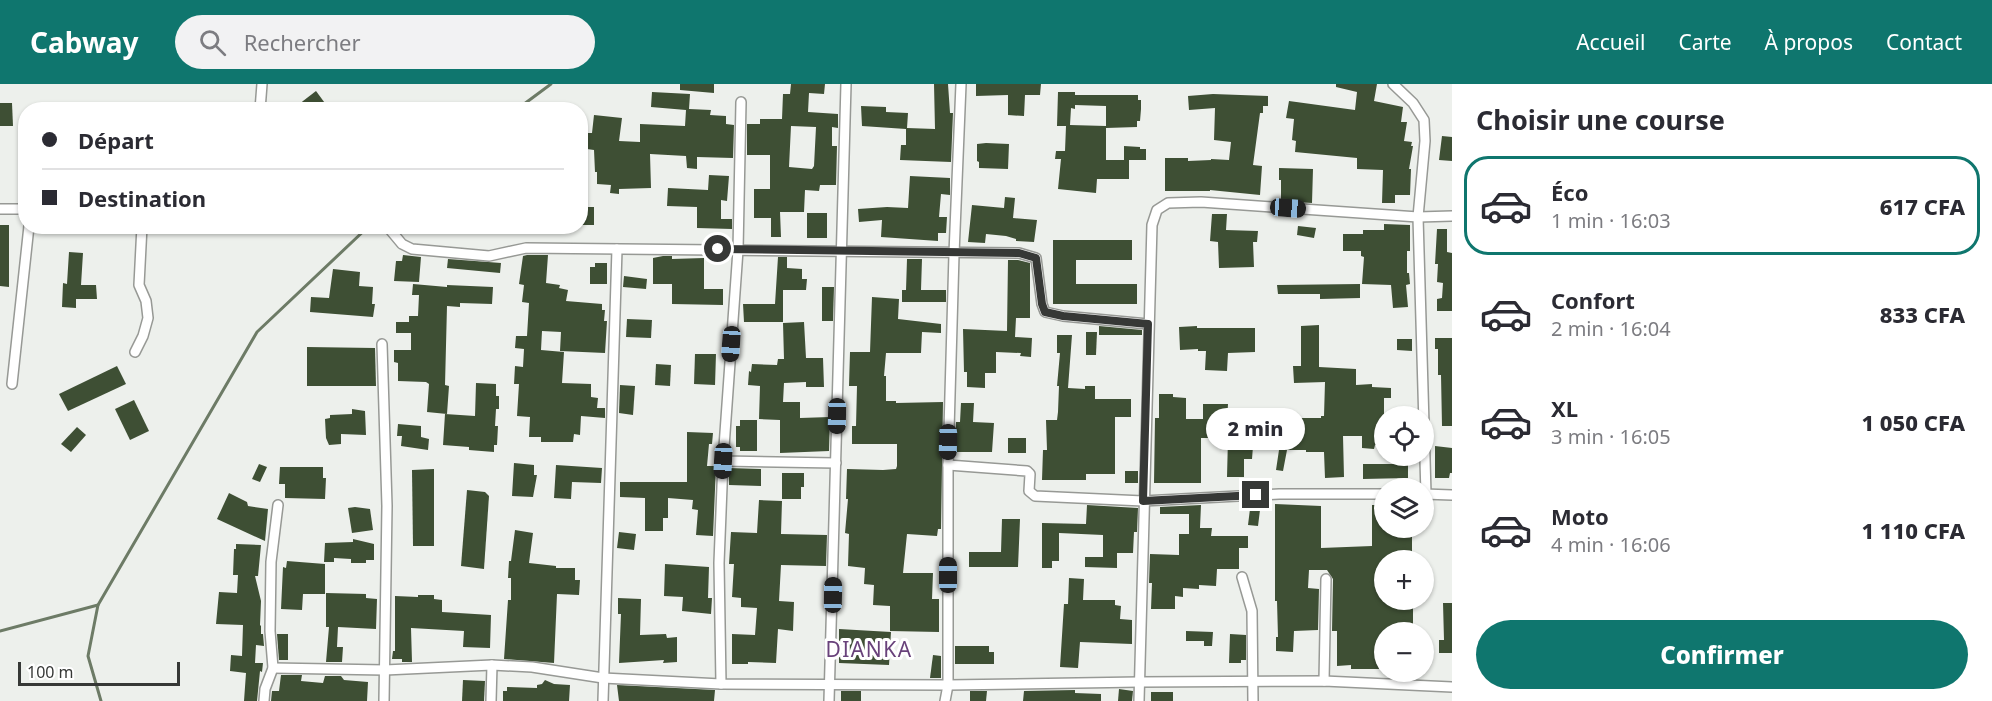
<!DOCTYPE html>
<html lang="fr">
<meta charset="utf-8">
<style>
:root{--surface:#fff;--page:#f2f2f3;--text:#2b2b33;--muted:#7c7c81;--line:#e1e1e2;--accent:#0f766e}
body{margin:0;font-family:"Noto Sans",sans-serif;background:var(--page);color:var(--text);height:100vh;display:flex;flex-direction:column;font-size:22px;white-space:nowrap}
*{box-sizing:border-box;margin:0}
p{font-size:20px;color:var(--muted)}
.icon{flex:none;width:33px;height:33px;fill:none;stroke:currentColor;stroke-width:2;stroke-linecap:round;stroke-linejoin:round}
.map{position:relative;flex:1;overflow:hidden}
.drawer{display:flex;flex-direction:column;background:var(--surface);width:540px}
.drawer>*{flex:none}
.banner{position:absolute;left:18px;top:18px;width:570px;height:132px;border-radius:24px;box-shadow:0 2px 4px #0004;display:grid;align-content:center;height:132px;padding:0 24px;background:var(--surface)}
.controls{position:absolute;left:1374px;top:322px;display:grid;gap:12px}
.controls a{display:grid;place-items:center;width:60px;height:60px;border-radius:50%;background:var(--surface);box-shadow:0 2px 4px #0004;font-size:30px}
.scale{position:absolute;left:18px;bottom:15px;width:162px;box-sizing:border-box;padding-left:6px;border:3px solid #363836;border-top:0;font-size:16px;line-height:21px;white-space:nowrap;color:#363836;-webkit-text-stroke:4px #fff;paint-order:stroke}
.end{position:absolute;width:27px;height:27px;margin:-14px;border:8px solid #363836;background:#fff;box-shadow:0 0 0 3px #fff}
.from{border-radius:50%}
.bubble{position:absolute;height:42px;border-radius:21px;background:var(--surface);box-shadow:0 2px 4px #0004;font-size:20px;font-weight:800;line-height:42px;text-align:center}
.car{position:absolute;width:18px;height:36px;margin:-18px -9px;border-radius:8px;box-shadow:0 0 4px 2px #0007;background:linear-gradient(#222 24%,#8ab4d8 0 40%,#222 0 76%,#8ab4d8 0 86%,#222 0)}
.banner b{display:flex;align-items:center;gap:21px;height:57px;font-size:22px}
.banner b+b{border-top:2px solid var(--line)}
.banner i{width:15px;height:15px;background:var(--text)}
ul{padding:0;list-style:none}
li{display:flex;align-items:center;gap:18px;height:99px;margin:0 12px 9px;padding:0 12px;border:3px solid transparent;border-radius:24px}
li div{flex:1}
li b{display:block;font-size:22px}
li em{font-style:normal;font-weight:800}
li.current{border-color:var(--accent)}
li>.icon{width:54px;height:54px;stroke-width:1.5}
h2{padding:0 24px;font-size:27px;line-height:72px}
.cta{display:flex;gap:12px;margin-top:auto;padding:12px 24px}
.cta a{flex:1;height:69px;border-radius:36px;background:var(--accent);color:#fff;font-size:24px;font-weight:800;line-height:69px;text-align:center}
header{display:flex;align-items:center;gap:36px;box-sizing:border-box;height:84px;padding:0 30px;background:var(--accent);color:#fff}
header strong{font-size:28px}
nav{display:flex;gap:33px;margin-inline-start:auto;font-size:21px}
.search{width:420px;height:54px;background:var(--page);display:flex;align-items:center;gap:15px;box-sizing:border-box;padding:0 21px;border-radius:33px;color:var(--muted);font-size:22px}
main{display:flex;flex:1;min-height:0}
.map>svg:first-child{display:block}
</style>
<header>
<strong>Cabway</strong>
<div class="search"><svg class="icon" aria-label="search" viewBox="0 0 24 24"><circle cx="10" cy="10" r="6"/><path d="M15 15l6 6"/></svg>Rechercher</div>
<nav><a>Accueil</a><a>Carte</a><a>À propos</a><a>Contact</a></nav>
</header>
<main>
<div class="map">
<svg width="1452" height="617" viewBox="0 0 1452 617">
<rect width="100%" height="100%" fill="#edf0ec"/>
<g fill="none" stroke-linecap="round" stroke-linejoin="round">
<g stroke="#6d7b66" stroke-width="3">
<path d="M516,26L551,0"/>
<path d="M98,521L88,572L101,617"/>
<path d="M0,547L98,521L257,248L369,142"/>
</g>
</g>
<g fill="#3e4f34" fill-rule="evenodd">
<path d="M680,0H714V9L680,6Z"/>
<path d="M791,0H825L824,10L809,9L808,28L838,30V44L832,43V62H837L836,101H820L819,107L805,106L804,128H780L781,153H771V134H754V105H770V71H747V40H760V35H782L783,10H790ZM791,42L816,43L814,82L812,85L789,83Z"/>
<path d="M934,0H948L950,29H953L951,78L900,76L901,61H906V45L862,42L861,22L886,23V28L908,29L907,44L935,45Z"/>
<path d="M976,0H1041L1040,11H1025L1024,32L1008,31V11L976,12Z"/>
<path d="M1336,0H1377L1374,17L1403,23L1401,38H1407L1404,57L1412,58L1411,62H1413L1409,85H1411L1410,111H1395V119H1382L1383,86L1357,85V74L1295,68L1296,57L1292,56L1294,35L1286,34L1289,17L1355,26L1357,8L1336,3Z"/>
<path d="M316,7L330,26H293L303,17Z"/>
<path d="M652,8L690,10L689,25L711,26L710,31L726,32V40L734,41L733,74L697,73V85L687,84L686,72L650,70L651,104L619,105V110L610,109L611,101L597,100V88H595L594,66L587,65L588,49H592L594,31L622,34L619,57L640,58V40L685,42L686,26L651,23Z"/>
<path d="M1058,8H1075V11H1138V16H1141V25L1140,37H1137V43L1106,44V22L1075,21V25L1071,24L1070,41L1106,42V76H1129V95H1097L1096,109L1058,105L1061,75H1055L1056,67H1065L1066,42H1057Z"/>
<path d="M1213,10L1268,12V22H1263V29H1260L1253,81L1262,82L1260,111L1210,106V107H1165V74H1188V77L1211,76V75L1229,76L1231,58L1214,56L1215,24L1189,26L1188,12Z"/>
<path d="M0,19H12L13,42H0Z"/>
<path d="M1442,52L1452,53V77L1439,76Z"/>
<path d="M986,59L1009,60L1008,85L979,84V78L977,77V60Z"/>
<path d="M1124,62L1140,63V65H1146V76H1124Z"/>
<path d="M1279,84L1313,85L1312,119L1281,117V96H1279Z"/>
<path d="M709,91L729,92L727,117L721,116V135H732V145L697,144V123L667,122L668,104L708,106Z"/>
<path d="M910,92L950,94V111L941,110L939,133H947L946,149H938V157L881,153L882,136L859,138L858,125L887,123L908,124Z"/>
<path d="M1005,113L1015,114L1013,134L1037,136L1034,158L1016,157V155L1006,152L986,150L985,159L968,158L972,121L1004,124Z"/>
<rect x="580" y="123" width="14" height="18"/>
<rect x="807" y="129" width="20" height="25"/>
<path d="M1212,130H1227L1226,146L1258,147L1257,158H1253L1254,183L1219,184L1218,158L1210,157Z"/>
<path d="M1384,140L1410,141V167H1407V189H1409L1410,200L1406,201L1408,223L1393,224L1391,201L1362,200L1364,173L1361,172V167H1343V150H1363V146H1384Z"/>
<path d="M0,141H9V203L0,202Z"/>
<path d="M1298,142L1316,144L1314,154L1297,151Z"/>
<path d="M1437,145H1447V168L1452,169V227H1437V215L1442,214L1443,199L1437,198L1438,180H1435Z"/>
<path d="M1053,156H1132V176H1076V200H1137V220H1053Z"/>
<path d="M69,168L83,169L81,201H96L97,215H76V224L62,223L63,199L67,200Z"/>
<path d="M403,171L421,173L419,198L394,197L396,177H402Z"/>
<path d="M527,171H548L546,199L560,201L559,204L568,206L566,217L602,220V226H605L604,237H607L605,269L560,267L561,248L542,247L541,266L564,268L562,299L591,300V313L598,314L597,324H605V334L581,332L580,351L574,350L573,358H541V353H529L530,333L517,332L519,300H514L515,282L523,283L524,265L515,264L516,252H527L529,219L522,218L524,201L519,200L523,172Z"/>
<path d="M663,172H672V175L704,174V205H723V221L672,220V200H653V174Z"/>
<path d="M778,173H787V184L802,185V195H807L806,206H783V238H744L743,220H775Z"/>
<path d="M448,175L501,179L500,189L447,184Z"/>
<path d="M907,175H922L921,206H946V218H902V206H906Z"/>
<path d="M1008,176H1018L1030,179V234H1016L1015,253L1032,254L1031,273L1020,272L1021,269L996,268V289H985V304L967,303V288H964L963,245L1007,247Z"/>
<path d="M595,179H607V200H590V183H595Z"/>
<path d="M333,185L360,188L359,202L373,203L372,220H375L373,233L310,228L311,213L329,214Z"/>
<path d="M624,192L647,195L646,205L623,203Z"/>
<path d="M413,200L447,203V201L493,203L492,220L460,219V223L447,222L445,301L449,302L447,330L427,328L429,300L426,298L398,297V279L394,278V266H411V249H396V238H409V232H418L419,211H412Z"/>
<path d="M1360,200V214L1320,215V210H1278L1277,201Z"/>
<path d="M822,203H834L833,237H822Z"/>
<path d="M872,213L899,215L898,235L941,240V249L922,248L921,269H886L884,292H886V317H896V319L943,318L941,445H938L937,452L907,450L903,489H933L932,515H939V548L890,547V522L873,521L874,501L864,500L865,484L848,482L849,450L845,449L848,415H846L847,385L883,386L896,385L897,382V360H852V342H856L857,302H849L850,268H870Z"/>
<path d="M627,235L652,236L651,254L626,253Z"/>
<path d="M804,238L806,274H823L824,303H806V298L784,299L783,318H800V334L830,333L829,367L780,369V336L759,335L760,302L748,301L749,287L751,288L752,280L777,281L778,275H784L783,239Z"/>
<path d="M1319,241V283L1356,285V301L1372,300V303L1391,304V314H1384V362L1375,361L1374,365L1362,364V352H1343L1344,393L1325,394L1324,368H1306V366H1287L1283,387L1276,386L1279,366H1277V334H1321V332H1324L1325,298L1294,299L1293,282H1301V242Z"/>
<path d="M1099,242L1142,246V251H1099Z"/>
<path d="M1197,242V244H1255V268L1228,269L1227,287L1205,286L1206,267H1198V265L1180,266L1179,243Z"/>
<path d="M1086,248H1097L1096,271H1086Z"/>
<path d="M1057,251H1072L1068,304L1085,305V302H1095V315H1131V333H1115V390H1086V396H1042L1043,366H1047L1046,336H1057L1058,328L1059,302H1057L1060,269H1057Z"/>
<path d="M1435,254H1452V342H1442L1441,291H1438V265H1435Z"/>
<path d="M1397,255H1412V267L1397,266Z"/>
<path d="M307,263L375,264L376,302H307Z"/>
<path d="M695,270H716L715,301L694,300Z"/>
<path d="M656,280L671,281L670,302L655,301Z"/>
<path d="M117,282L126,300L68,327L59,310Z"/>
<path d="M476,299L496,300V312H499V325H496L495,342H498L497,361H494V368L469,366V363L443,361L445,330L475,332Z"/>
<path d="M620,301L635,302L633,331L619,329Z"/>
<path d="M1159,310H1173V313L1186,314V335H1203V320H1228L1227,336L1255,337L1252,375H1244V393H1227L1228,354H1201V399H1154L1155,334H1159Z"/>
<path d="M134,316L149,347L130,356L115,325Z"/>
<path d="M961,319H974L973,338L994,339L992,368H955L956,338H960Z"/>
<path d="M352,325L365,327L366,351L341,350V360L329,361L326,354L325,335L330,334V331L352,330Z"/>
<path d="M740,336H757V367H740V363H736V342H740Z"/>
<path d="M398,340L421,342V353L429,355L428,366L401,362L402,352H397Z"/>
<path d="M77,343L86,351L71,368L61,360Z"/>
<path d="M687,348L713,349L712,360H709L707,382H716L713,452L696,451L698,426L692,425L693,416L668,414V434H663V447H645V414L620,413V398H687Z"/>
<rect x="1008" y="354" width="18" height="15"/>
<path d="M1435,362L1452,364V389H1450L1449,394H1435Z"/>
<path d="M514,379L534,381V391H537L533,413L512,412Z"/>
<path d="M259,380L267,383L260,398L252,395Z"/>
<path d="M1363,380H1408V394L1363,395Z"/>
<path d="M556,381L602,384L601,399L572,398L571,415L554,414Z"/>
<path d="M280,383H323V394H326L325,415L285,414V400H279Z"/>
<path d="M729,384L761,385V402L729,401Z"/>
<path d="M434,385V462H413L412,386Z"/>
<rect x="1125" y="387" width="13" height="12"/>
<path d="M782,389H804V403H801V415H782Z"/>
<path d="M467,406L485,408L489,412L484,485L461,482Z"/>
<path d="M229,409L247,418L248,422L268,425L265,457L217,435Z"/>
<path d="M759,416L782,417L781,450L827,451L826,482L781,481L779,517L794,518L793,547L778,545L776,579L748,578V580H732V550L755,551L757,524L741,523V514L732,513L734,480H729L731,448L757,449Z"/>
<path d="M1275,420L1321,422V464L1372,462V421H1384V444H1412V477H1384V486H1382V516H1413V549H1384V552H1382L1383,585H1351V581L1337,582V547H1332L1333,495L1327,486H1309L1308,504L1319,505L1318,546L1294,547L1293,568L1276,567V553H1278L1277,517H1275Z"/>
<path d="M1087,421L1138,424L1137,448H1134L1133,469H1117V484L1085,483V473H1103V451L1059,449V477H1052V484H1042V439L1086,440Z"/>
<path d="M1201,421L1200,444H1212L1211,452H1248V464H1239V485H1217L1216,502L1199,501V505L1183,504V513L1175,512V525H1151L1152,499H1149L1150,470L1179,471V450H1189V430H1160V423Z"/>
<path d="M355,423L370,425L373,446L352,449L348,424Z"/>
<path d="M1250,425L1260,426L1258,442L1248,441Z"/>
<path d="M1002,435H1020L1018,483H969V468H1001Z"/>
<path d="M515,446L533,449L529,479L556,482V484H575V496H580L579,511L557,510L554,579L504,575L508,516H511V494H508L509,477H511Z"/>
<path d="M619,448L636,450L634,466L617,464Z"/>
<path d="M353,455L374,460V476H366V479H351V475L334,474V478H324L325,459L353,458Z"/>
<path d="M236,460L261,461L258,492H255L261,517L260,541L261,542V550H263L264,562L256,561L255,579H263L262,588L260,587L257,617H244L246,589L230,587L231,571L242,572L243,541L216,540L219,508L237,509L238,491H233L234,465H236Z"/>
<path d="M287,477L325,480V510H303L302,526L281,525L283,483L286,484Z"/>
<path d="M665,480L709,483L708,514H712L711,530L682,527L683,513L664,512Z"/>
<path d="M1069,494L1084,495L1083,516H1115V521L1121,522L1120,535L1132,536V560L1080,558L1078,584L1060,583L1064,520H1068Z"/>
<path d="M326,509L366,510V514L377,515L376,545L338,543L337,563H343L342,578H326L329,543H326Z"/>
<path d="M418,511H434V515L442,516V528L491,531L490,564L463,563L464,547L411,544L412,578H402V575H392L393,567H395V512L418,513Z"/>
<path d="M618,514L641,515L640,551L666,550L667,554L677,553V578L663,579L664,576L619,579L621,530H618Z"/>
<path d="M1443,519H1452V569H1439V556H1444Z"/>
<path d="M839,545L891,548L889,581L839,579Z"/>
<path d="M1186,547L1213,548L1212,562H1204V557H1186Z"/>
<path d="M277,550H288V576H279Z"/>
<path d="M1230,550L1246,551V576H1241V579H1229Z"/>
<path d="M955,562H989V568H994V580H955Z"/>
<path d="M933,571L941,572V594H930Z"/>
<path d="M281,591H302L301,597L323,599L325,592H341L344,596L368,598L367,617H271L272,607H279Z"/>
<path d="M463,596L485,597L484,617H462Z"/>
<path d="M545,596L554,600L570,601L569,617H503V607H507V603L537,604V601L542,600Z"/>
<path d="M617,601L715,606L714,617H619Z"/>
<path d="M1119,605L1133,607L1132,617H1118Z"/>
<path d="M1075,606V609L1101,610V617H1023L1024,607Z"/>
<rect x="841" y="607" width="20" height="10"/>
<path d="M970,607H987L986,617H970Z"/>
<rect x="1151" y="608" width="22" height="9"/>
</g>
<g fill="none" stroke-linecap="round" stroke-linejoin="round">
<g stroke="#979995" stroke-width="12">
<g id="minor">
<path d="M1393,0L1413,19L1424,36L1425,57L1418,133L1426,410"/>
<path d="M741,18L738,166L723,377L836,379"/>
<path d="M260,26L262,0"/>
<path d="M0,125H26"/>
<path d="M387,142L402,160L412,165L489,172L526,164L1019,169L1036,174L1042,220L1045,228L1063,232L1148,240"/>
<path d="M382,260L387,422L384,617"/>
<path d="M135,268L143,252L148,234L146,217L139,201L142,142"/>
<path d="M12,300L29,142"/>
<path d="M948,381L1027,387L1030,390L1029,407L1035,412L1143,417L1279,410H1384"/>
<path d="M1424,410L1452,411"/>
<path d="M1242,493L1252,527L1253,617"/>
<path d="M273,584L385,586L492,581L532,583L603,594L721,600L948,601L1139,598L1324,597L1452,603"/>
<path d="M1324,597L1326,495"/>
<path d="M721,600L719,479L723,377"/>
<path d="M264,617L265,605L273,584L270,547L271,478L278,421"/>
<path d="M491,617L492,581"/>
<path d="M603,617L617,165"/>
<path d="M829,617L846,0"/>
<path d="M945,617L948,601V381L954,170L961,0"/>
<path d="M1139,617L1152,141L1157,126L1168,119L1201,118L1418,133L1452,132"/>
</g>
</g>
<use href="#minor" stroke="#fff" stroke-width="9"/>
</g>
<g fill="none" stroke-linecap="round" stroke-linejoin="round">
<path stroke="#363836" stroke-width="8" d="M718,165L1019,169L1036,174L1042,220L1045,228L1063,232L1148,240L1143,417L1256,411"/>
</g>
<g text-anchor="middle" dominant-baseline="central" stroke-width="6" stroke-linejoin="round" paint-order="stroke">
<g font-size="21" letter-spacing="1.5" fill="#69427b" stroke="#fff">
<text x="869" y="565">DIANKA</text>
</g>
</g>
</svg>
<div class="controls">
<a><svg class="icon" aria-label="locate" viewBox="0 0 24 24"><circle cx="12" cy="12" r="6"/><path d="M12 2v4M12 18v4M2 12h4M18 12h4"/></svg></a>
<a><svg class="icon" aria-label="layers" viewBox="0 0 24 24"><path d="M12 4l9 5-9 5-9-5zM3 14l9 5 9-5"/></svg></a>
<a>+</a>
<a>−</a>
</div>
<div class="scale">100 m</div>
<i class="end from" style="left:718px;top:165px"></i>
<i class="end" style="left:1256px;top:411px"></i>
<div class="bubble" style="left:1206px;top:324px;width:99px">2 min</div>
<i class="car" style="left:1288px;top:124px;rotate:94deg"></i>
<i class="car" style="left:731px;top:260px;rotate:184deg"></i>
<i class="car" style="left:837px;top:332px;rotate:181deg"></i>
<i class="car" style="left:948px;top:358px;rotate:181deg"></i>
<i class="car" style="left:723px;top:377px;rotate:183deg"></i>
<i class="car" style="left:948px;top:491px;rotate:0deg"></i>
<i class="car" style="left:833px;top:511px;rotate:1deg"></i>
<div class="banner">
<b><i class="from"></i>Départ</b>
<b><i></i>Destination</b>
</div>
</div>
<section class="drawer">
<h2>Choisir une course</h2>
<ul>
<li class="current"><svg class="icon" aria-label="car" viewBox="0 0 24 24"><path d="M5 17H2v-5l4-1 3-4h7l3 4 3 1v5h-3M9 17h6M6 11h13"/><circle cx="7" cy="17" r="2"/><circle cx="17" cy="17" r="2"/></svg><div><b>Éco</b><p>1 min · 16:03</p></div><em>617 CFA</em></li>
<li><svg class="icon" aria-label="car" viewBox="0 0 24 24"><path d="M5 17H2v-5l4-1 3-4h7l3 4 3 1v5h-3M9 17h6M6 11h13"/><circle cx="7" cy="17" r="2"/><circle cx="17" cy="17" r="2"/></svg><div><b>Confort</b><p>2 min · 16:04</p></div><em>833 CFA</em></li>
<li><svg class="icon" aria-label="car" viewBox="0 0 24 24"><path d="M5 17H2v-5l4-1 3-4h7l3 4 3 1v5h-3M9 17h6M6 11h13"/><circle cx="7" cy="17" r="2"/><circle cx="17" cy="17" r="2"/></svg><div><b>XL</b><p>3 min · 16:05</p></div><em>1 050 CFA</em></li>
<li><svg class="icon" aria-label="car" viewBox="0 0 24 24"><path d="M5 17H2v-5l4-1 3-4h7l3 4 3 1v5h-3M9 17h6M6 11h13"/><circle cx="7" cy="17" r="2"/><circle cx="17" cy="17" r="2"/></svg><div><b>Moto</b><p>4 min · 16:06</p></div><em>1 110 CFA</em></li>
</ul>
<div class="cta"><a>Confirmer</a></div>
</section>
</main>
